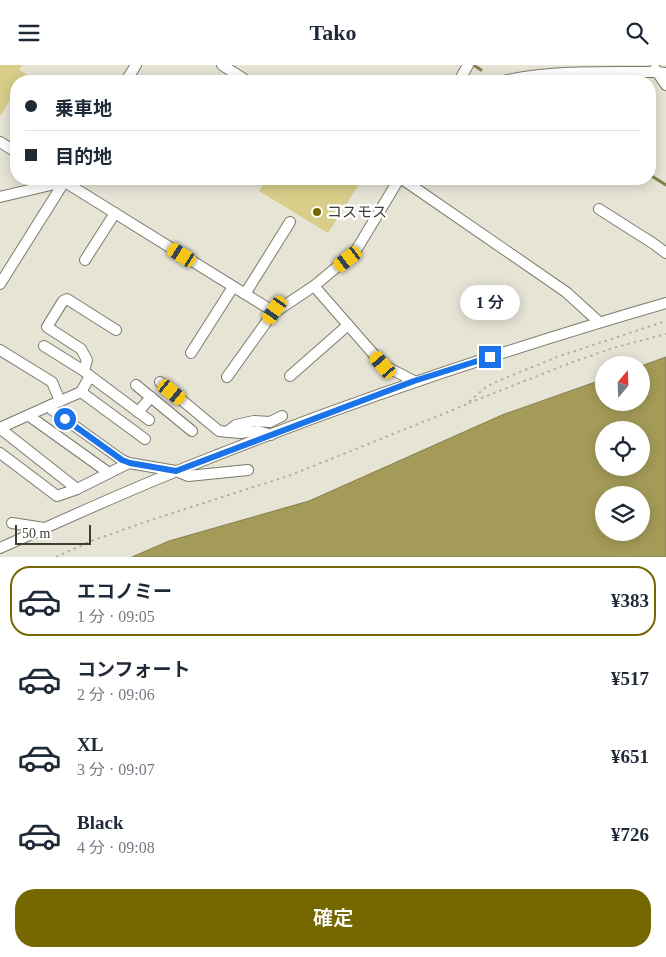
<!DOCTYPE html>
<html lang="ja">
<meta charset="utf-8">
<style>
:root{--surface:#fff;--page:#f2f2f3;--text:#1f2937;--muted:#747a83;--line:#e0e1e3;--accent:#756800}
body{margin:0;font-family:"Times New Roman","Noto Sans JP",serif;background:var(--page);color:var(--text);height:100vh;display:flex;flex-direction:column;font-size:19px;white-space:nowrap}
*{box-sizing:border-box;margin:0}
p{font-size:16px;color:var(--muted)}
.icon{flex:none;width:28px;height:28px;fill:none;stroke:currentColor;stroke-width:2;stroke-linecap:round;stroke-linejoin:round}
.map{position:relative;height:492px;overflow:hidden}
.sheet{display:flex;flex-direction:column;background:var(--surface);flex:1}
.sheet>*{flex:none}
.hud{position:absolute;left:10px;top:10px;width:646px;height:110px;border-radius:20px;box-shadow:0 2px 12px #0003;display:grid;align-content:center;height:110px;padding:0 15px;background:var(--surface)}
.needle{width:32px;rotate:19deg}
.controls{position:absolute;left:595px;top:291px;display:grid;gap:10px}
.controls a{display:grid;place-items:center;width:55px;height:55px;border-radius:50%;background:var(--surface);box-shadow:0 2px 12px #0003;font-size:25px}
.scale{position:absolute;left:15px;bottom:12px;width:76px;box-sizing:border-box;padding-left:5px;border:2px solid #3d3c36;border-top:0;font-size:14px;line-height:18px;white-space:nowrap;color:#3d3c36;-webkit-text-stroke:4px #fff;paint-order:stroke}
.end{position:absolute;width:22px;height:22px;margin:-11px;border:6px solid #1a73e8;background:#fff;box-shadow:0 0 0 2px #fff}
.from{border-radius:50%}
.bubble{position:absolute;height:35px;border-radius:18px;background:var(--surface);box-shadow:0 2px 12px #0003;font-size:16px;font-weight:600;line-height:35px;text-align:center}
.car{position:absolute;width:15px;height:30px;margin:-15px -8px;border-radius:6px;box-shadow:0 0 4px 1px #0007;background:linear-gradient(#f5c518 24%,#345 0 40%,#f5c518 0 76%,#345 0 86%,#f5c518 0)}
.hud b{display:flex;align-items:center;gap:18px;height:48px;font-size:19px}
.hud b+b{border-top:1px solid var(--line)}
.hud i{width:12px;height:12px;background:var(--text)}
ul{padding:9px 0 0;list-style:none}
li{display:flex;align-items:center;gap:15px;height:70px;margin:0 10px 8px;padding:0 5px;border:2px solid transparent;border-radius:20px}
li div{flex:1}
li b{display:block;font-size:19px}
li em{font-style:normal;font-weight:600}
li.selected{border-color:var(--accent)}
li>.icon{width:45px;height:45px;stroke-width:1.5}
.action{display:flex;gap:10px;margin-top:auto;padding:10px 15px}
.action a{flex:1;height:58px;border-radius:20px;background:var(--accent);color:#fff;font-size:20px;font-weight:600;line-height:58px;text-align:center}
header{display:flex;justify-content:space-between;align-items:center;height:65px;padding:0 15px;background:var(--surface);font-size:22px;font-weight:600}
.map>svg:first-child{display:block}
</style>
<header><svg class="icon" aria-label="menu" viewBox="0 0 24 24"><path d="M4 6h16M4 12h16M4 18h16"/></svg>Tako<svg class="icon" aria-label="search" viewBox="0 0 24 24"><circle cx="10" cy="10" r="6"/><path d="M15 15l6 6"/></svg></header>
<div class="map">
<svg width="666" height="492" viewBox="0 0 666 492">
<rect width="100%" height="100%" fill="#e6e4d5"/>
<path fill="#a59b58" stroke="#867e4e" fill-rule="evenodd" d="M666,292V492H132L169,476L309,436L502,350L604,314V338H641V301ZM604,365H641V402H604ZM604,430H641V468H604Z"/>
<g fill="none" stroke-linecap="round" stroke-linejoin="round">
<g stroke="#867e4e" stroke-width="3">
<path d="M475,1L481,5"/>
<path d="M650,110L666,120"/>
</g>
</g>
<g fill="#d8ce8a">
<path d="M0,0H22L19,5L26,9L21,16H16V25L0,51Z"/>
<path d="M267,114H351L359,119L328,168L259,126Z"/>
</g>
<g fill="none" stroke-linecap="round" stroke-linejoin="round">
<g stroke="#7d7b6d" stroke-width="12">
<g id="minor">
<path d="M222,0L247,16"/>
<path d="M655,4L666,20"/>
<path d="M126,16L136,0"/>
<path d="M459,16L468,0"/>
<path d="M503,16C553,5 606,7 657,7L666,8"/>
<path d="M0,77L16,87"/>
<path d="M60,114L271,245H278L314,221L355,187L399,114"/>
<path d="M402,114L566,227L599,257"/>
<path d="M0,132L76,114"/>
<path d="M599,144L654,179L666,188"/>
<path d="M85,195L115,148"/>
<path d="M0,219L66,114"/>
<path d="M314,221L383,300L414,316"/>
<path d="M245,229L290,157"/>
<path d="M44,281L84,306"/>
<path d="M0,285L52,317L60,336"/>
<path d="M191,288L233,222"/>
<path d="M90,311L84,306L87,295L81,284L47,262L63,236L67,234L116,265"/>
<path d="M290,311L348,260"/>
<path d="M227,312L275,245"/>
<path d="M160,317L219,366L240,368L258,366L271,370"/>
<path d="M136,320L192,366"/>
<path d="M81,327L145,374"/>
<path d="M51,340L2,362V365L77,424"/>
<path d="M138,347L151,332"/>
<path d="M33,349L32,353L109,408"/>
<path d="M149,355L90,311L81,327L51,340V344L122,395L129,398L176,406L188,411L248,405"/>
<path d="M227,367L236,360L254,356L270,357L282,351"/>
<path d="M0,388L57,431L77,424L129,398"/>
<path d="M12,458L44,463"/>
<path d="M0,483C59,457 117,430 177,406C337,341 500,286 666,238"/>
</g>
</g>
<g stroke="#b2b1a4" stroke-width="2" stroke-dasharray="2.5 4" stroke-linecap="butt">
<path d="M469,338L570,298L613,283L666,269"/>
<path d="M56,492L91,476L151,455L291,410L465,340L486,322L498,316L557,292L666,256"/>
</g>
<use href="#minor" stroke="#fff" stroke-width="10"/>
</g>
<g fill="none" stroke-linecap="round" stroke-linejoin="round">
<path stroke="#1a73e8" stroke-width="6" d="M65,354L122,395L130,398L176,406L414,316L490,292"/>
</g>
<circle fill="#756800" stroke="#fff" stroke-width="2" cx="317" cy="147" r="5"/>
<g text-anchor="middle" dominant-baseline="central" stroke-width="5" stroke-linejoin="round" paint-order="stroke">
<g font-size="15" fill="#3d3c36" stroke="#fff" text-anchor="start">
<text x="327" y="147">コスモス</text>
</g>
</g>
</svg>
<div class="controls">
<a><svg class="needle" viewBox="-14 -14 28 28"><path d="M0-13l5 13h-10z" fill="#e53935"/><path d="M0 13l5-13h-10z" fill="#747a83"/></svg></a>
<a><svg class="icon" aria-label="locate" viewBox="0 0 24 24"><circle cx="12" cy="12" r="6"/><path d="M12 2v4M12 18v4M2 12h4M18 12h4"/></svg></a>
<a><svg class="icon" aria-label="layers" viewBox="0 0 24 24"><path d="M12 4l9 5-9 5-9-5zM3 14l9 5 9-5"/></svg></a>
</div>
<div class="scale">50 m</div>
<i class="end from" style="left:65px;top:354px"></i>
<i class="end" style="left:490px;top:292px"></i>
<div class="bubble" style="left:460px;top:220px;width:60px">1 分</div>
<i class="car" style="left:182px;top:190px;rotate:302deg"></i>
<i class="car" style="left:348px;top:194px;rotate:232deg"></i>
<i class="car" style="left:275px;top:245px;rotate:215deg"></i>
<i class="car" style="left:383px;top:300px;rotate:319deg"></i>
<i class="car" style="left:172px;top:327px;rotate:129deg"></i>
<div class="hud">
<b><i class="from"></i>乗車地</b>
<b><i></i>目的地</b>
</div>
</div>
<section class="sheet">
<ul>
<li class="selected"><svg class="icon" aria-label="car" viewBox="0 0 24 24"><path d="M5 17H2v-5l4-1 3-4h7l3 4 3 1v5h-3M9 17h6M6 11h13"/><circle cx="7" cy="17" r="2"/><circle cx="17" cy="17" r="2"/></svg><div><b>エコノミー</b><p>1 分 · 09:05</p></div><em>¥383</em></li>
<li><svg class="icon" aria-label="car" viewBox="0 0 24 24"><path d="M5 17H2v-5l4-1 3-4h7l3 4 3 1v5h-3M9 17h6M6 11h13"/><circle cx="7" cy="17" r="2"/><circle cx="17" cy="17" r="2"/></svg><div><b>コンフォート</b><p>2 分 · 09:06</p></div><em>¥517</em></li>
<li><svg class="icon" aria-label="car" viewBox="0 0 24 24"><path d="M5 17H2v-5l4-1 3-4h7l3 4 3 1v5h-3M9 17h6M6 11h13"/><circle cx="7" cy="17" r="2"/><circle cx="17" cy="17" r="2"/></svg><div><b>XL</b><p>3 分 · 09:07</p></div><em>¥651</em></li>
<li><svg class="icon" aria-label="car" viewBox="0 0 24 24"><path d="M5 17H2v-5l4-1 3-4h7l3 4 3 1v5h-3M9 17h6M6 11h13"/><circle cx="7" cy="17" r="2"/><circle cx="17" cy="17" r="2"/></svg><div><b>Black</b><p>4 分 · 09:08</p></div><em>¥726</em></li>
</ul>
<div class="action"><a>確定</a></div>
</section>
